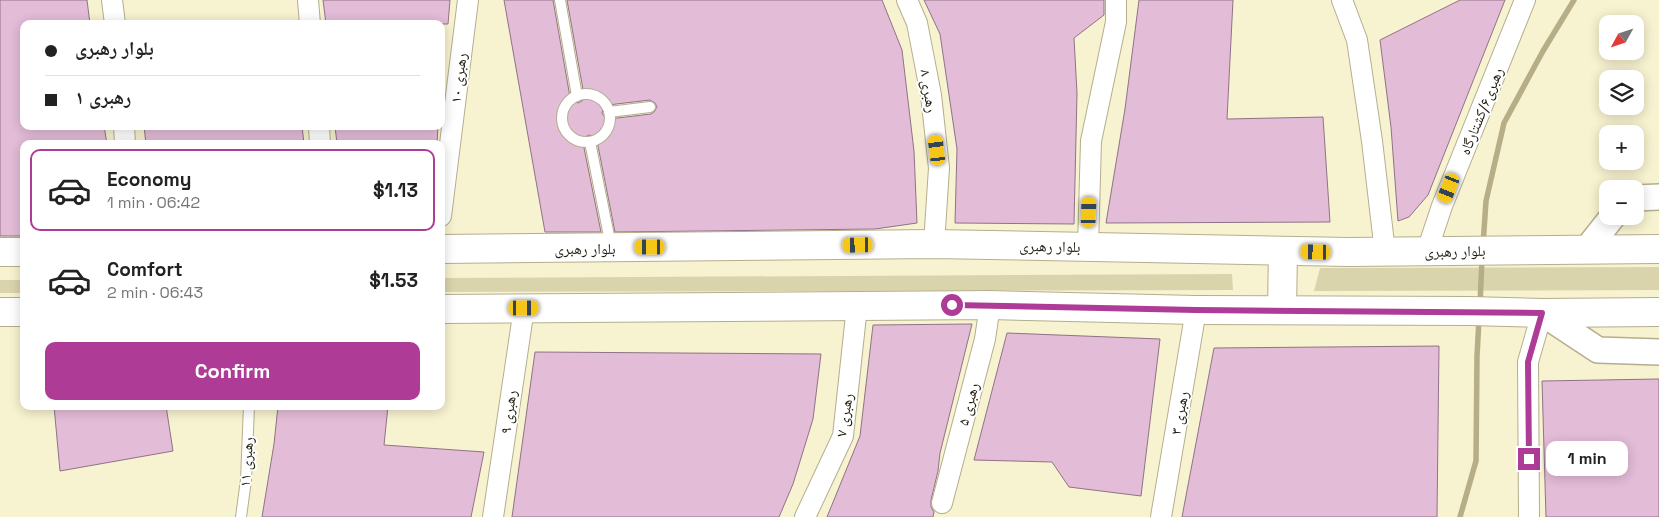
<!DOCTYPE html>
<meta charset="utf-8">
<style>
:root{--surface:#fff;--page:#f2f2f2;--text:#222;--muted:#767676;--line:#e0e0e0;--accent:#ae3b95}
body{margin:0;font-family:"Space Grotesk","Noto Naskh Arabic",sans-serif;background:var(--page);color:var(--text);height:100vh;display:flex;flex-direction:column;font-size:19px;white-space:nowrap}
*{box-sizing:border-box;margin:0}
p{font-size:16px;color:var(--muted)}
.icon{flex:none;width:28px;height:28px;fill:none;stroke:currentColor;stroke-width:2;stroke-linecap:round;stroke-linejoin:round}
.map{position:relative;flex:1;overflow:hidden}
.sheet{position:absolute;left:20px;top:140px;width:425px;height:270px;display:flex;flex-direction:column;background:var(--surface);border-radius:10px;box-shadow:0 2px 12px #0003}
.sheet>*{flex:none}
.banner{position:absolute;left:20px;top:20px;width:425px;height:110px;border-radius:10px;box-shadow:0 2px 12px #0003;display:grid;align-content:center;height:110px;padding:0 25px;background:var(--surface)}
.needle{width:32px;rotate:230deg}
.tools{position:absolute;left:1599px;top:15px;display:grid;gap:10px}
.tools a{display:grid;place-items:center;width:45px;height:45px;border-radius:10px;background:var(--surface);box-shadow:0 2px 12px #0003;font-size:25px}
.end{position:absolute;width:22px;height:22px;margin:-11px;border:6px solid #ae3b95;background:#fff;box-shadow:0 0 0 2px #fff}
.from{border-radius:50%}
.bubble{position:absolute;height:35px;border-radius:10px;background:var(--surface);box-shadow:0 2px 12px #0003;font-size:16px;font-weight:600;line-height:35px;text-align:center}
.car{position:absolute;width:15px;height:30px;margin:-15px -8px;border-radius:6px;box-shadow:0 0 4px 1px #0007;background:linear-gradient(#f5c518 24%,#345 0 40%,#f5c518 0 76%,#345 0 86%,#f5c518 0)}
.banner b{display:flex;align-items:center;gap:18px;height:48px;font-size:19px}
.banner b+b{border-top:1px solid var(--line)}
.banner i{width:12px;height:12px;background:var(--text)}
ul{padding:9px 0 0;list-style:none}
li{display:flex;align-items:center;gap:15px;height:82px;margin:0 10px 8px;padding:0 15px;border:2px solid transparent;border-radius:10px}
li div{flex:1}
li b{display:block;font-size:19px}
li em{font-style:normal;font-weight:600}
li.on{border-color:var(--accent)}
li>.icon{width:45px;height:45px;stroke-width:1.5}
.cta{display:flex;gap:10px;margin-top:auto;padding:10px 25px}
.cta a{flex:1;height:58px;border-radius:10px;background:var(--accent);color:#fff;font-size:20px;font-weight:600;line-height:58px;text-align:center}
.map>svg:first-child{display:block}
</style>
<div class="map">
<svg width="1659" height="517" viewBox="0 0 1659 517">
<rect width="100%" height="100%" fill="#f7f2cf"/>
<g fill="#dad4ad">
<path d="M1659,267V290L1314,291L1320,268Z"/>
<path d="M1232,274L1233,290L441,292V278Z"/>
<rect x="0" y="280" width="24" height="13"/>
</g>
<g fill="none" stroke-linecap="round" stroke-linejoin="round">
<g stroke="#b5ae86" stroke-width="5.5">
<path d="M1483,245L1486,201L1504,123L1543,51L1574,0"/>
<path d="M1480,305L1482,259"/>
<path d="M1460,517L1476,461L1477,356L1479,319"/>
</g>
</g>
<g fill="#e3bcd7" stroke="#8f7386" fill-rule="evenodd">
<path d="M0,0H87L90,24H24V126H104L107,144H24V236H0Z"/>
<path d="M323,0H450L448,24H326Z"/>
<path d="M504,0H553L570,97L572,101L578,103L582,101L584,95L567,0H882L902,50L914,151L917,223L875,229L615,232L597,141L595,137L589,135L585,137L583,143L601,232H545ZM650,100L655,103L657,107L654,112L651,114L609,119L604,116L602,113L603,109L608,105Z"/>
<path d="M924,0H1104V15L1074,38L1077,93L1074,224L955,223L957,149L940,34Z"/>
<path d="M1139,0H1233L1227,119L1323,117L1330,222L1106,223L1125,109Z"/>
<path d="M1460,0H1505L1428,195L1409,217L1398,221L1391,127L1380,40Z"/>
<path d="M144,126H302L304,144H146Z"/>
<path d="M335,126H438L437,144H337Z"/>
<path d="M972,324L940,453L938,471L931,500V507L934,512L933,517H827L860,436L873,325Z"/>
<path d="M1007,333L1160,339L1141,496L1069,487L1052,462L974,460Z"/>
<path d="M1439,346L1437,517H1182L1214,348Z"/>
<path d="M535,352L821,354L813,419L793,484L779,517H512Z"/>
<path d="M1659,379V517H1546L1542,381Z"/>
<path d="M54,406H166L173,451L60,471Z"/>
<path d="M278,406H388L384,445L484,452L471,517H262L274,444Z"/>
</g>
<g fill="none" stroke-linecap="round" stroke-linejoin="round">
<g stroke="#b4ae8e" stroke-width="12">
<g id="service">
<path d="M560,0L577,96"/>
<circle cx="586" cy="118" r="24"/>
<path d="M609,112L650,107"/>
<path d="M590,142L611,246"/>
<path d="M241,517L246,480L249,406"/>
</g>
</g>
<g stroke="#b4ae8e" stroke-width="22">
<g id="minor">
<path d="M112,0L115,24"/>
<path d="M308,0L310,24"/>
<path d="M907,0L917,23L931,95L939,168L934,244"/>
<path d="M1342,0L1357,40L1372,141L1385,252"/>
<path d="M124,126L125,144"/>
<path d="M319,126L320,144"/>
<path d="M441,216L468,0"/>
<path d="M1088,247L1091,141L1116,22V0"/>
<path d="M1427,251L1442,206L1525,0"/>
<path d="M942,503L985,339L990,305"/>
<path d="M493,517L524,308"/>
<path d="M805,517L843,436L857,306"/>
<path d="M1161,517L1196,310"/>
<path d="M1529,517L1528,362L1542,313"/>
</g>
</g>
<g stroke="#b4ae8e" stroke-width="28">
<g id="tertiary">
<path d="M1635,198L1659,197"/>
<path d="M1587,249L1613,216"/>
<path d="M1542,313L1598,350L1659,352"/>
</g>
</g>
<g stroke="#b4ae8e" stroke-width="30">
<g id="primary">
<path d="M441,249L934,244L1349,252L1659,249"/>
<path d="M0,252H24"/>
<path d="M441,309L990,305L1196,310L1470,311L1542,313L1659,312"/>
<path d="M1282,310L1283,251"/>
<path d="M0,312H24"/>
</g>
</g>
<use href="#service" stroke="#fff" stroke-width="10"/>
<use href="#minor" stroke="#fff" stroke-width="20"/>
<use href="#tertiary" stroke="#fff" stroke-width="25"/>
<use href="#primary" stroke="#fff" stroke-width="28"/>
</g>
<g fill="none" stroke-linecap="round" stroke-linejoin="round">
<path stroke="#ae3b95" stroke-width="6" d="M952,305L1196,310L1542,313L1528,362L1529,459"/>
</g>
<g text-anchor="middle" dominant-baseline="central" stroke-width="4" stroke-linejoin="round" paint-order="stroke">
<g font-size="15" fill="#201d11" stroke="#fff">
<text transform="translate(458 78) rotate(-83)">رهبری ۱۰</text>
<text transform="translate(929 91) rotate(81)">رهبری ۸</text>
<text transform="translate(1481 111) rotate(-68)">رهبری۶/کشتارگاه</text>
<text transform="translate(1050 246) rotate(1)">بلوار رهبری</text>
<text x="585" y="248">بلوار رهبری</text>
<text transform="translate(1455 251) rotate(-1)">بلوار رهبری</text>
<text transform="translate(968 404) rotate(-75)">رهبری ۵</text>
<text transform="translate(508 412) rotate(-82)">رهبری ۹</text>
<text transform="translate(1179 413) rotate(-80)">رهبری ۳</text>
<text transform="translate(844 415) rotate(-81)">رهبری ۷</text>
<text transform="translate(246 462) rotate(-86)">رهبری ۱۱</text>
</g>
</g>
</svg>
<div class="tools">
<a><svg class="needle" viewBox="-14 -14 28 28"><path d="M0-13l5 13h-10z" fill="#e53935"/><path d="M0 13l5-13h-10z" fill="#767676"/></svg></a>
<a><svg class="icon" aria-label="layers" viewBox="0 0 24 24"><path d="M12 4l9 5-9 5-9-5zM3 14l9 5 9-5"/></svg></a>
<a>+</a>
<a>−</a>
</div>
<i class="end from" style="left:952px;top:305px"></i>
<i class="end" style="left:1529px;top:459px"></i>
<div class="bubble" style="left:1546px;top:441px;width:82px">1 min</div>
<i class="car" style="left:937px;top:150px;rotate:353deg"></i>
<i class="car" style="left:1449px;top:188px;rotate:202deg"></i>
<i class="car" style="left:1089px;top:212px;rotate:2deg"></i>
<i class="car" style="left:858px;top:245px;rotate:269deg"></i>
<i class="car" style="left:650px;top:247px;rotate:270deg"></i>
<i class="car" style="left:1316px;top:252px;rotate:271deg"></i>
<i class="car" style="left:524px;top:308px;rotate:90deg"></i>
<div class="banner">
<b><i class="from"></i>بلوار رهبری</b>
<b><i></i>رهبری ۱</b>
</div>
<section class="sheet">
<ul>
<li class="on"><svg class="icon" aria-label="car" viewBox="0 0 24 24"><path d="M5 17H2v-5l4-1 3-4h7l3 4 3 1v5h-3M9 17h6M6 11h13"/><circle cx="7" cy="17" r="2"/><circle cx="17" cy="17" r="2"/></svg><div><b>Economy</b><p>1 min · 06:42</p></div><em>$1.13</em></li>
<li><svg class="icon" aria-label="car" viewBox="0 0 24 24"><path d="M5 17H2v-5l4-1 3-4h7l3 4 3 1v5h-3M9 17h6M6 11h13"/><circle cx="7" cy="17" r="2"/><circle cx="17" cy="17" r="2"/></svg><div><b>Comfort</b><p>2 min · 06:43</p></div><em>$1.53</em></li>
</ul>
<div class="cta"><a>Confirm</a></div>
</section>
</div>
